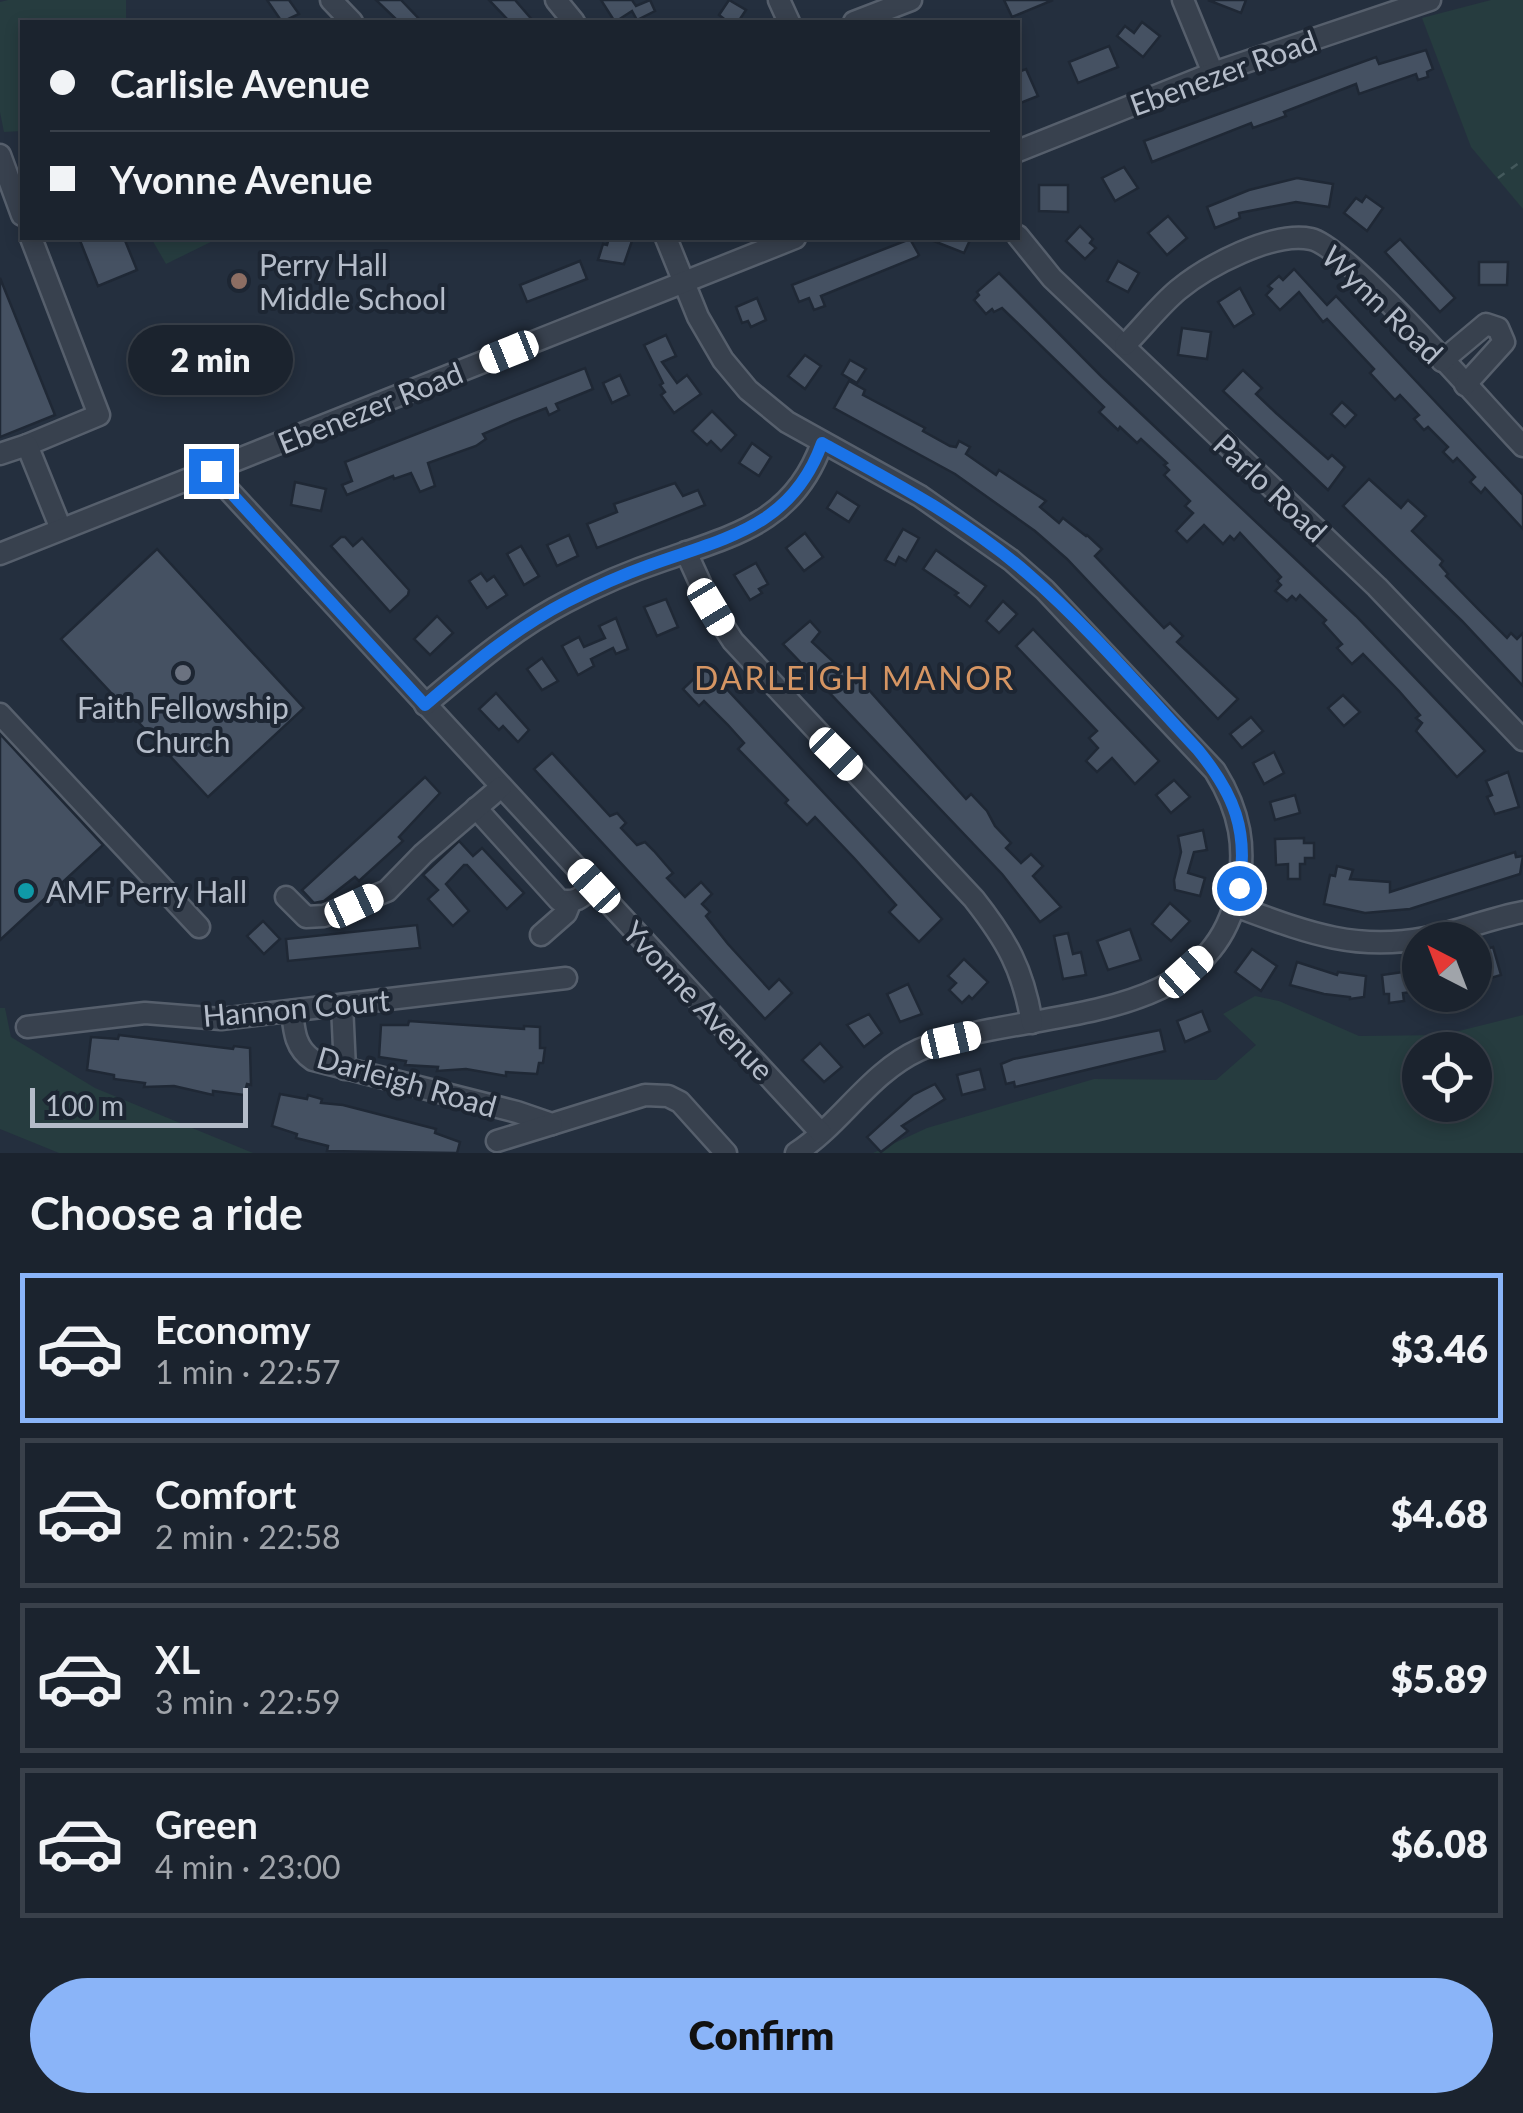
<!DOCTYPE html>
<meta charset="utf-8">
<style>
:root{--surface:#1b232e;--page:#282f3a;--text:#f1f3f6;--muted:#a0a4aa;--line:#39404a;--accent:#8ab4f8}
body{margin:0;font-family:Lato,sans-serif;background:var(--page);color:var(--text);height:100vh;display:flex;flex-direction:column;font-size:38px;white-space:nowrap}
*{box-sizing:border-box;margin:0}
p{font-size:32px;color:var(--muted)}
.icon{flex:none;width:55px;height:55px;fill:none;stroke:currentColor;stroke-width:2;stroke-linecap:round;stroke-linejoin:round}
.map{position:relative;height:1153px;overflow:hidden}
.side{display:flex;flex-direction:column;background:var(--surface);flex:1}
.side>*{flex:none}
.banner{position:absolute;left:20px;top:20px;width:1000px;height:220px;border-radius:0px;box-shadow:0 5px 15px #0003,0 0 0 2px var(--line);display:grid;align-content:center;height:220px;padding:0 30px;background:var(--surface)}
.needle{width:65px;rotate:318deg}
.tools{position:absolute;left:1402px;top:922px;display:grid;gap:20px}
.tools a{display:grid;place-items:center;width:90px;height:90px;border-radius:50%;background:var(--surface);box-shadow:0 5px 15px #0003,0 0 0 2px var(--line);font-size:50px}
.scale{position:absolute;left:30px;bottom:25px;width:218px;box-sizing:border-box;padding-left:10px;border:5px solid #b4bcc9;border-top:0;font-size:28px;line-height:35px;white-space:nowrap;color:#b4bcc9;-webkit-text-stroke:8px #1d2633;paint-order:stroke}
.end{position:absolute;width:45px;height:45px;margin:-22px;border:12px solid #1a73e8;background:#fff;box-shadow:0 0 0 5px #fff}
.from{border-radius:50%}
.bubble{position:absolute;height:70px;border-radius:35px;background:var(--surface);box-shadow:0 5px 15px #0003,0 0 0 2px var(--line);font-size:32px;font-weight:800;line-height:70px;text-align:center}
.car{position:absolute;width:30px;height:60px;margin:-30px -15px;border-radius:12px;box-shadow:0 0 8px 2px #0007;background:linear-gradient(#fff 24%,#345 0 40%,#fff 0 76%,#345 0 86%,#fff 0)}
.banner b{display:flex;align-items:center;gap:35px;height:95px;font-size:38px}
.banner b+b{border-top:2px solid var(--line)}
.banner i{width:25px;height:25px;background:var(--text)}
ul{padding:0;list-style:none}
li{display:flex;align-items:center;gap:30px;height:150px;margin:0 20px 15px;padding:0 10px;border:5px solid var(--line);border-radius:0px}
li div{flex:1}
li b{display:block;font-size:38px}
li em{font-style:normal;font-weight:800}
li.current{border-color:var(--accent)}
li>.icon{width:90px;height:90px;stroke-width:1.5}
h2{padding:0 30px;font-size:45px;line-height:120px}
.primary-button{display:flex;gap:20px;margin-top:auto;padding:20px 30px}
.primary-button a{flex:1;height:115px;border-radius:60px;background:var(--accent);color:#111;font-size:40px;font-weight:800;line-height:115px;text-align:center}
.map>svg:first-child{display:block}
</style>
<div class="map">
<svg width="1523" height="1153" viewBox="0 0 1523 1153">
<rect width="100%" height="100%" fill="#242f3e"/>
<g fill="#263c3f" fill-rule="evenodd">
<path d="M8,0H126V22H22V131L4,132L0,112V2Z"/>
<path d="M1491,0H1523V209L1471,147L1422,18Z"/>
<path d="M151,238H219L166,264Z"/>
<path d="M1255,996L1279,1001L1359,1036L1443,1035L1523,1015V1153H873L927,1128L1094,1079L1216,1080L1256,1045L1223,1014ZM1420,1050H1475V1105H1420Z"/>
<path d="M0,1008H5L11,1037L95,1088L253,1153H59L0,1129Z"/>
</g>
<g fill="#455162" stroke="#1f2835" stroke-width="2.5">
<path d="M267,0H289L299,14L282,22Z"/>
<path d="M376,0H401L422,22H399Z"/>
<path d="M489,0H515L534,22H510Z"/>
<path d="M601,0H632L636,6L650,0L655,11L637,20L632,11L615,22Z"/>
<path d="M729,0L746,10L738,22H720L723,18L719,15Z"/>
<path d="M1004,0H1053L1012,17Z"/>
<path d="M1208,0H1246L1241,13Z"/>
<path d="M1142,22L1160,36L1143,57L1117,36L1125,26L1134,33Z"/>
<path d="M1109,46L1118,67L1078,83L1069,62Z"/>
<path d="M1426,50L1433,69L1427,72L1428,77L1418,80L1416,74L1359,94L1356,84L1284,112L1286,116L1253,128L1251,123L1152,162L1144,141L1376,57L1379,64Z"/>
<path d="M1026,69L1038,96L1018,104V72Z"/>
<path d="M1124,167L1138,188L1115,201L1102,178Z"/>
<path d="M1297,178L1333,184L1329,207L1296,202L1239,213L1240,218L1215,228L1207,207L1249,190Z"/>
<path d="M1039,185H1068V212L1039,211Z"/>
<path d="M1366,196L1383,208L1367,231L1344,213L1356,198L1362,202Z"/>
<path d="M1168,216L1187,238L1167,255L1148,233Z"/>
<path d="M1080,226L1093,239L1090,243L1096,248L1085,259L1066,241Z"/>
<path d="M79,238H124L137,270L98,286Z"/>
<path d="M609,238H633L624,264L598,260L603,244L607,245Z"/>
<path d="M926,238H971L964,253Z"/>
<path d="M910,239L919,255L917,257L821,296L825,306L814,310L809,298L799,302L792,285Z"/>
<path d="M1400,239L1455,298L1440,312L1385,252Z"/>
<path d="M580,261L587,279L527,302L520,285Z"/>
<path d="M1118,261L1139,273L1128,292L1107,281Z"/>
<path d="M1479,262H1508L1507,285H1479Z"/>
<path d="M1294,269L1327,305L1336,296L1523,495V529L1485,488L1481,493L1470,482L1475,477L1457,458L1453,462L1443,452L1448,447L1428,427L1424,430L1414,419L1419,415L1400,395L1395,400L1370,373L1374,369L1327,319L1323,322L1299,292L1280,310L1266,295L1272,289L1268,286L1279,276L1283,280Z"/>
<path d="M999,273L1101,376L1356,616L1485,751L1457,777L1416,731L1422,723L1416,718L1420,715L1399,691L1363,654L1352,664L1337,648L1342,644L1323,623L1326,620L1300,595L1296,600L1292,596L1287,601L1275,591L1281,585L1277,581L1281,577L1240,533L1234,540L1230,536L1223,544L1204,525L1187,542L1176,531L1193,513L1185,506L1190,501L1164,475L1169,470L1164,465L1167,463L1141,439L1137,443L1120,427L1118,430L1099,412L1104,407L1002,308L994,312L992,309L986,314L974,300L979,295L977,292Z"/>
<path d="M0,278L55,415L0,437Z"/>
<path d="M1240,288L1254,314L1234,327L1218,302Z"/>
<path d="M757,298L766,320L751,327L748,321L742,323L736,307Z"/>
<path d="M1182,328L1211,332L1207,359L1178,355Z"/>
<path d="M666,335L676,356L662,362L677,383L687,375L701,394L674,413L661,395L665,392L660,385L663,383L644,345Z"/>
<path d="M805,355L821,366L805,389L788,376Z"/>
<path d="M850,360L866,369L857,383L842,374Z"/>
<path d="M585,368L593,389L556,404L559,410L549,415L546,408L513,421L483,434L486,439L476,446L428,463L435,486L420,492L411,473L394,479L393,476L347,495L342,485L352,481L345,462Z"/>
<path d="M1243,370L1262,388L1256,394L1276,413L1328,459L1332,455L1345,467L1328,490L1223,391Z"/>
<path d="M620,375L629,395L612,403L603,383Z"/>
<path d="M849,381L865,390L863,395L925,428L923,431L950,446L956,447L959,441L970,447L966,454L996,475L999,470L1046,501L1040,507L1059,523L1063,518L1086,536L1087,535L1102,549L1095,556L1164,628L1170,623L1183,636L1177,642L1238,699L1218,719L1067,559L1035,531L955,474L834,408Z"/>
<path d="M1342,402L1356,415L1345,427L1331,414Z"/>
<path d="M712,411L736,435L721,451L711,441L707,445L692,431Z"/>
<path d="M752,443L771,457L759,476L739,463Z"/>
<path d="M1369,479L1401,508L1408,500L1426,516L1412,531L1443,561L1440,565L1448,574L1446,576L1479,610L1507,638L1511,633L1517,639L1523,633V686L1462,621L1343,506Z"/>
<path d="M295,482L326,489L321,511L291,505Z"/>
<path d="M675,483L683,496L698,490L705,505L597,548L587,524L617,512L614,504Z"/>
<path d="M837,492L859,506L849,522L827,508Z"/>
<path d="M903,529L919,538L906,561L899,557L895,565L885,560Z"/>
<path d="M805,533L823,557L804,571L786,548Z"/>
<path d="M569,535L578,556L557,566L547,545Z"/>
<path d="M341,537H345L353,546L362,538L409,590L408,595L390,612L331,546Z"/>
<path d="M521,546L539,576L524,585L507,554Z"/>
<path d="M157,549L304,708L208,797L61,639Z"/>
<path d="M936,550L986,586L970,607L955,595L958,593L923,569Z"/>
<path d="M756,563L768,584L759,589L762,593L750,600L734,575Z"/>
<path d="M481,573L487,581L494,576L507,595L487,608L469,581Z"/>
<path d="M666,599L678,627L657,636L644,607Z"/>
<path d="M1003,601L1017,614L999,633L986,621Z"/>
<path d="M437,616L453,633L430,655L414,639Z"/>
<path d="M616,618L628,649L616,654L613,648L591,659L594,666L578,675L562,646L579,637L584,647L605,638L599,626Z"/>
<path d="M810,621L820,632L812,642L856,683L860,680L966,799L971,794L987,811L995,826L1011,843L1006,848L1021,863L1031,854L1043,866L1033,876L1061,907L1040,922L1002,874L783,644Z"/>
<path d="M1033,629L1159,761L1135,784L1112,758L1097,772L1086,761L1098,748L1089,738L1097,731L1016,646Z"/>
<path d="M542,658L558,681L542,690L527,669Z"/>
<path d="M706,667L942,919L919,942L889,912L896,905L854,858L815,817L807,825L785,803L788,800L738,749L744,743L728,725L704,701L699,706L683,689Z"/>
<path d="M496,693L529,730L518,742L503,726L499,730L479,709Z"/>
<path d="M1343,695L1360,712L1344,726L1328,708Z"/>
<path d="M1251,717L1263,731L1242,748L1230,734Z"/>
<path d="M0,734L103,845L0,940Z"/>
<path d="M1274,752L1284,773L1264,784L1253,763Z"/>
<path d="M552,753L610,816L617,813L626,823L621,828L637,845L645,842L654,851L673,873L667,878L685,897L701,882L712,894L702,904L710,912L706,916L728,944L769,989L779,979L792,993L765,1019L534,769Z"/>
<path d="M1508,772L1519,807L1495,814L1487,797L1492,795L1486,781Z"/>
<path d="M425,777L440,793L399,837L403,841L359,881L355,877L324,901L314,903L302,890Z"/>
<path d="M1174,780L1190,797L1171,813L1156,795Z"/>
<path d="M1295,795L1300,813L1275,820L1270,802Z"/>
<path d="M1203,830L1207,850L1194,852L1188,873L1205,878L1200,896L1175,890L1174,880L1181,852L1178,836Z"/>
<path d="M1304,838V843H1314V858H1305V864H1300V879H1288V864L1276,865L1275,839Z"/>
<path d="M459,841L473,856L482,848L524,893L507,909L467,865H464L446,884L469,911L453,926L428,899L438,890L423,875Z"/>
<path d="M1515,852L1516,857L1523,856L1520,874L1410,909L1365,913L1324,904L1330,875L1335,876L1337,866L1353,870L1350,879L1390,882V892Z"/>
<path d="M1170,903L1190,921L1171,941L1152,924Z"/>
<path d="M263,921L280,939L264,954L247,936Z"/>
<path d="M417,925L420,948L288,961L286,939Z"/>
<path d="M1130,929L1141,960L1108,970L1097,941Z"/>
<path d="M1068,933L1073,954L1081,952L1086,975L1063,979L1054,936Z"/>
<path d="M1493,947L1501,975L1481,981L1475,956L1481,955L1480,951Z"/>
<path d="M1252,949L1277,966L1261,991L1235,972Z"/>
<path d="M964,959L988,982L972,999L969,996L962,1003L949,990L956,983L948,976Z"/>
<path d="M1297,962L1337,975L1338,972L1366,976L1364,997L1350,999V997L1324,994L1290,985Z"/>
<path d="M1410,971L1412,992L1403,993L1404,1001L1389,1003V994H1384L1382,975Z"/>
<path d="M908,984L922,1014L900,1022L887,994Z"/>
<path d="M1202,1011L1210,1031L1185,1042L1177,1021Z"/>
<path d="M869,1014L882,1033L864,1047L847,1025Z"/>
<path d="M409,1021L524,1029V1026L540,1027V1048H545L543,1063H539L537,1074L506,1072V1076L466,1069L437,1071L438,1067L405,1065L406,1061L379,1057L381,1025H408Z"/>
<path d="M1160,1030L1165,1051L1015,1087L1014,1082L1006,1084L1001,1064L1013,1059Z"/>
<path d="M119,1035L233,1049L234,1046L250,1048L251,1085L247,1084L244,1095L213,1091V1095L174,1086L144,1087L145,1083L114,1079V1075L87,1070L91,1037L118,1039Z"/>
<path d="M820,1043L842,1067L824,1082L802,1060Z"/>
<path d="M980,1069L985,1089L962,1095L957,1075Z"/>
<path d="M935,1084L945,1099L902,1126L908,1131L881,1152L867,1137L913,1095Z"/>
<path d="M280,1094L307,1099L308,1095L322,1099L321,1103L343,1105L436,1129L435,1133L460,1142L457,1153L327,1151L328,1146L296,1138L297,1134L272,1126Z"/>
</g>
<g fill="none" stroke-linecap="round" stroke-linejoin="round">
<g stroke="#565f6c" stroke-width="25">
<g id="minor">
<path d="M331,0L352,22"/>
<path d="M556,0L574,22"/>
<path d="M779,0L789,22"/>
<path d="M1183,0L1213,73"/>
<path d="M854,22L911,0"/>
<path d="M1018,151L1213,73L1430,0"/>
<path d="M0,155L22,215"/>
<path d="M1018,236L1052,278L1377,587L1523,740"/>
<path d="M666,238L698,317L723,360L748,390L787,422L920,496L1011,560L1045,590L1215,771C1240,811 1247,848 1237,894C1208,1033 1019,1006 919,1050C869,1073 841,1124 796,1153"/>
<path d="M1125,345C1143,327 1159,306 1178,290C1207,266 1273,231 1311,239C1347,246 1488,410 1523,446"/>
<path d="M1442,361L1486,324L1498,328L1504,342L1465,385"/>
<path d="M27,445L99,415L31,238"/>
<path d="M0,454L27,445L61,529"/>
<path d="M211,471L821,1133"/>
<path d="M686,552L711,607L733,641L974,899C1007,941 1023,969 1032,1023"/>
<path d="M0,554L795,238"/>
<path d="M425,705C470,667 514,629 566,602C598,585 631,571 664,560C735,535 794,522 822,443"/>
<path d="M0,714L199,927"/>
<path d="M476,808L559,900C576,904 582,897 594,886"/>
<path d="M286,897L306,917L324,916L387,891L423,854L501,787"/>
<path d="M1235,906C1301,930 1352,952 1425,938C1458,932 1490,918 1523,912"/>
<path d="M541,935L566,913L570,903"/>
<path d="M342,1005L345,1069"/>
<path d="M292,1011C294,1031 295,1048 313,1060L517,1112L552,1124L645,1095L668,1096L680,1102L726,1153"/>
<path d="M27,1027L145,1013L221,1019L566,978"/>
<path d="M497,1141L552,1124"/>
</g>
</g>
<path stroke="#44595c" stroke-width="2.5" stroke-dasharray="8 8" stroke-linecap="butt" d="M1498,178L1523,160"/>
<use href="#minor" stroke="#38414e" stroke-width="20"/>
</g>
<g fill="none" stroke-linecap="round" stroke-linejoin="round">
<path stroke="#1a73e8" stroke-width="12" d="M211,471L425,705C469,667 514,629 566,602C593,588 622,575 650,565C725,538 792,527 822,443C894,482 966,520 1028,574C1089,627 1143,691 1198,750C1234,794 1249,831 1239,888"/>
</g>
<circle fill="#8d6e63" stroke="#1d2633" stroke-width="4" cx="239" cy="281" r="10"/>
<circle fill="#6b7280" stroke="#1d2633" stroke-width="4" cx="183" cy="673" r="10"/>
<circle fill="#0f9aa8" stroke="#1d2633" stroke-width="4" cx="26" cy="891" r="10"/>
<g text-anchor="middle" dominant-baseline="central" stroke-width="8" stroke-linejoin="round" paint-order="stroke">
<g font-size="30" fill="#b4bcc9" stroke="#1d2633">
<text transform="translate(1223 72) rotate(-20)">Ebenezer Road</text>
<text transform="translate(1383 304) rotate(44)">Wynn Road</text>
<text transform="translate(370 407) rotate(-22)">Ebenezer Road</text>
<text transform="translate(1271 487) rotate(43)">Parlo Road</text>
<text transform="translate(699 1000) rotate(47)">Yvonne Avenue</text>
<text transform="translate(296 1007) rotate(-5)">Hannon Court</text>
<text transform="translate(407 1081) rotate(16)">Darleigh Road</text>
</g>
<g font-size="30" fill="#b4bcc9" stroke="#1d2633" text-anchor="start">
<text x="259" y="264">Perry Hall<tspan x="259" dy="34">Middle School</tspan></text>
<text x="183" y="707" text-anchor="middle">Faith Fellowship<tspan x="183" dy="34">Church</tspan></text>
<text x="46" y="891">AMF Perry Hall</text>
</g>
<g font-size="32" letter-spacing="2.5" fill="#d59563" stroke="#1d2633">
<text x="855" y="677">DARLEIGH MANOR</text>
</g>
</g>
</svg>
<div class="tools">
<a><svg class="needle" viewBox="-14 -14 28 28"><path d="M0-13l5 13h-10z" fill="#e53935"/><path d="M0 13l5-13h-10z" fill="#a0a4aa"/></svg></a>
<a><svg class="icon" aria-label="locate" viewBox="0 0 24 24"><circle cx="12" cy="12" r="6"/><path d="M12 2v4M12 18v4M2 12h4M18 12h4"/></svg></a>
</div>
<div class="scale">100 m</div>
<i class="end from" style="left:1239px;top:888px"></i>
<i class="end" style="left:211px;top:471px"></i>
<div class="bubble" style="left:128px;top:325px;width:165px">2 min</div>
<i class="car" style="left:509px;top:352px;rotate:248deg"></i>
<i class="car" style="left:711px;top:607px;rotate:149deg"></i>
<i class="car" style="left:836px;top:754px;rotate:135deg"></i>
<i class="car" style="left:594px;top:886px;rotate:317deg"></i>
<i class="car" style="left:354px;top:906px;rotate:65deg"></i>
<i class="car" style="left:1186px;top:972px;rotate:48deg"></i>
<i class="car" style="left:951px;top:1040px;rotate:77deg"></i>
<div class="banner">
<b><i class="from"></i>Carlisle Avenue</b>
<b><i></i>Yvonne Avenue</b>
</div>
</div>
<section class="side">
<h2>Choose a ride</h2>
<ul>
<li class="current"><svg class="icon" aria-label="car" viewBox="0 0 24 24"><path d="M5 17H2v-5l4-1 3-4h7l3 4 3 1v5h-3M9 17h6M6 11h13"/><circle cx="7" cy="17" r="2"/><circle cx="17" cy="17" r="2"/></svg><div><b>Economy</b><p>1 min · 22:57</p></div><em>$3.46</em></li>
<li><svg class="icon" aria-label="car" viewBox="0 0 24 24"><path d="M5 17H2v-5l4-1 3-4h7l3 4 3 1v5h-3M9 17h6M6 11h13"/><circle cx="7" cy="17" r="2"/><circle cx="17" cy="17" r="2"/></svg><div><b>Comfort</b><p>2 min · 22:58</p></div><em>$4.68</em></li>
<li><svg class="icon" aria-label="car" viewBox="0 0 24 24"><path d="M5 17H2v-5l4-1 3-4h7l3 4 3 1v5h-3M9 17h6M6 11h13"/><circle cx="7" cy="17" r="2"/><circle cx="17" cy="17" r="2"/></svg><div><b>XL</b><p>3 min · 22:59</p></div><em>$5.89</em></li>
<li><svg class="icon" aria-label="car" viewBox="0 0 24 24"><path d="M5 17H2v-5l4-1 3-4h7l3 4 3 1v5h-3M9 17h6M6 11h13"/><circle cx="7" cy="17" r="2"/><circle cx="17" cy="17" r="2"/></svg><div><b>Green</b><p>4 min · 23:00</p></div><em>$6.08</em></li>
</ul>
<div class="primary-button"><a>Confirm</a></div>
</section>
